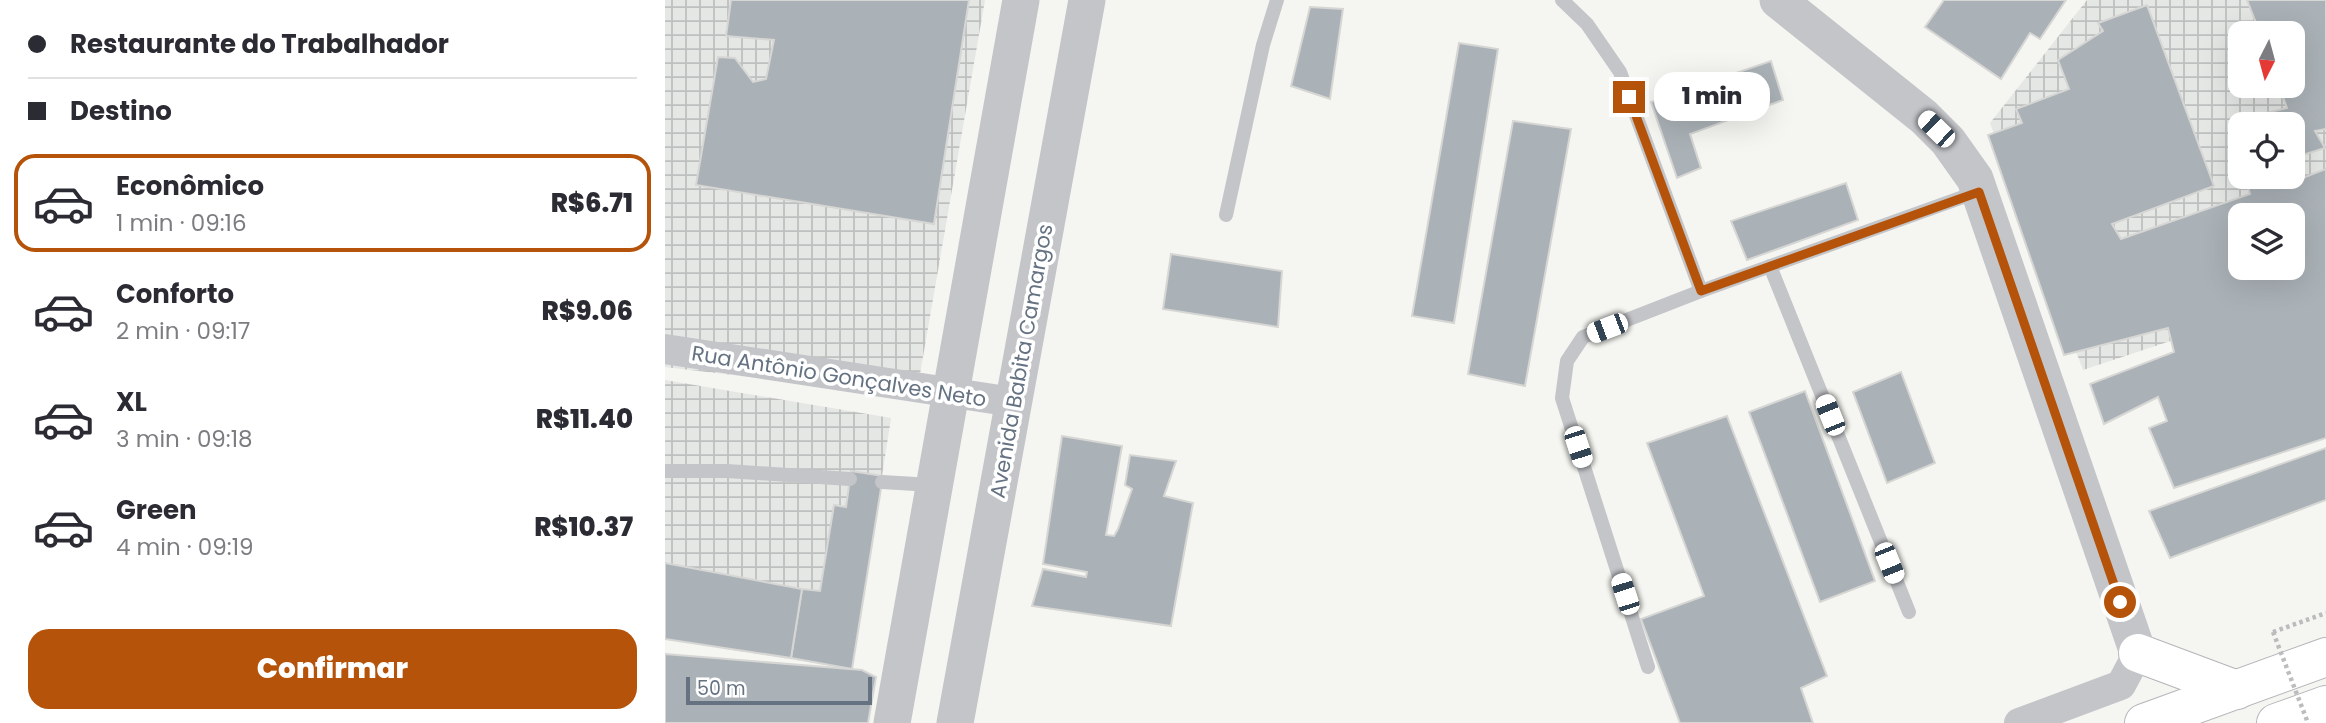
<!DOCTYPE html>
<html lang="pt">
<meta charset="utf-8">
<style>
:root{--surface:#fff;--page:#f7f7f7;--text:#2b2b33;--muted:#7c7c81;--line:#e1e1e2;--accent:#b45309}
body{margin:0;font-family:Poppins,sans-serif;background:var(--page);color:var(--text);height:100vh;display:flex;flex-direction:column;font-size:26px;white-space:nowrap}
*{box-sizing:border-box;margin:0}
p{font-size:23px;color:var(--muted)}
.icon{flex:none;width:38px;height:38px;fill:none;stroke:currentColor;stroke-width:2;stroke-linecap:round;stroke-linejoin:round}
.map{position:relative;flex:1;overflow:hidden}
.side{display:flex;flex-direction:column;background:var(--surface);width:665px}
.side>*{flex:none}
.guide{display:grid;align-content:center;height:154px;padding:0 28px;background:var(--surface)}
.needle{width:46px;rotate:186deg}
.buttons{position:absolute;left:1563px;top:21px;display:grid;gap:14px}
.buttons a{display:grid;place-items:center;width:77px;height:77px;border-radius:14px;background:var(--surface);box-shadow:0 7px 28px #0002;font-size:35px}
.scale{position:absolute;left:21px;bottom:18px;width:186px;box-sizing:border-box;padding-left:7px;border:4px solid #657282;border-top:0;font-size:19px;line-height:24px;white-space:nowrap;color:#657282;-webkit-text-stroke:5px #fff;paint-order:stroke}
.end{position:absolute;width:32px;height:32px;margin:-16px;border:9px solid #b45309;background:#fff;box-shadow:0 0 0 4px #fff}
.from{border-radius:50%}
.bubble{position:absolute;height:49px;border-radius:21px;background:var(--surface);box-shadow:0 7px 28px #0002;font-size:23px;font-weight:800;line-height:49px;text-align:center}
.car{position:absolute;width:21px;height:42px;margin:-21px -10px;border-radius:9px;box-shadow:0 0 5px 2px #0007;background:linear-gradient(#fff 24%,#345 0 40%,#fff 0 76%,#345 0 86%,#fff 0)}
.guide b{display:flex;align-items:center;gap:24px;height:66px;font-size:26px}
.guide b+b{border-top:2px solid var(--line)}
.guide i{width:18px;height:18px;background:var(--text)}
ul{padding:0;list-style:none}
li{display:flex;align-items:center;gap:21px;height:98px;margin:0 14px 10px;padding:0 14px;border:4px solid transparent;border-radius:21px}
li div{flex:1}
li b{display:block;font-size:26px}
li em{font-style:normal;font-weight:800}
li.current{border-color:var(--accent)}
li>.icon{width:63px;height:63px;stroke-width:1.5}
.action{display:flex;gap:14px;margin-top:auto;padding:14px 28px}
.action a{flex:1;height:80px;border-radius:21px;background:var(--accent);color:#fff;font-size:28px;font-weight:800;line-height:80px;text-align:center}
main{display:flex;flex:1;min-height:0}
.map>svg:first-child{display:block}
</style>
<main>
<section class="side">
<div class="guide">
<b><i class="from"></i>Restaurante do Trabalhador</b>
<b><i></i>Destino</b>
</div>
<ul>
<li class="current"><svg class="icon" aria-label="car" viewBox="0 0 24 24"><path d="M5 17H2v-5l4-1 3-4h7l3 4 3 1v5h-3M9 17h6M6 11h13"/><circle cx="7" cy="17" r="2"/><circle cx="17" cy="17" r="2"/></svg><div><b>Econômico</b><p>1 min · 09:16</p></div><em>R$6.71</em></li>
<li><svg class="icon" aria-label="car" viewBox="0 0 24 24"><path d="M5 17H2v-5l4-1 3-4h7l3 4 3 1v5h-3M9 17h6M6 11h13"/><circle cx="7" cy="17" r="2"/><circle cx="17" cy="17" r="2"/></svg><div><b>Conforto</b><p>2 min · 09:17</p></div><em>R$9.06</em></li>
<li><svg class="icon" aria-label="car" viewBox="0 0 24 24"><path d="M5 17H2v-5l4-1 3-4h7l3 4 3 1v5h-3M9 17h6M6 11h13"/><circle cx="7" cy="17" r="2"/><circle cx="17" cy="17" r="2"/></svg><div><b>XL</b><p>3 min · 09:18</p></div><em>R$11.40</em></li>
<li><svg class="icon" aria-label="car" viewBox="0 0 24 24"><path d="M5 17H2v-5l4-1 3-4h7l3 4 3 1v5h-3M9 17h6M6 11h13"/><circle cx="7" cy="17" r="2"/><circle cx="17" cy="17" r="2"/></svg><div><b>Green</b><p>4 min · 09:19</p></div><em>R$10.37</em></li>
</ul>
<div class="action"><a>Confirmar</a></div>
</section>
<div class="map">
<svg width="1661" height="723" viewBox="0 0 1661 723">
<defs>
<pattern id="industrial-grid" width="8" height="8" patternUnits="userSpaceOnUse" patternTransform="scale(1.75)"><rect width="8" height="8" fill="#e5e7e5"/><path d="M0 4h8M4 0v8" fill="none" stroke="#bdc0bf"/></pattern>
</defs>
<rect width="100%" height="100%" fill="#f5f5f1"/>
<g fill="url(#industrial-grid)" fill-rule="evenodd">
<path d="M0,0H320L251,397L0,367Z"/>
<path d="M1422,0H1661V304L1656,291L1418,370L1325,123ZM1575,33H1628V86H1575ZM1575,124H1628V177H1575ZM1575,215H1628V268H1575Z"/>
<path d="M0,380L226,418L187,669L0,639Z"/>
</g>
<g fill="#abb2b7" stroke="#d6d6d4" stroke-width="2" fill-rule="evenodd">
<path d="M66,0H304L269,224L31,185L53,57L70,58L88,82L101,79L109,40L61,36Z"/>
<path d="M1279,0H1401L1375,39L1365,33L1336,79L1260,27Z"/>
<path d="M1582,0H1661V129L1650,131L1660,148L1628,158V124H1603L1601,113L1622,108L1614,86H1628V33H1595Z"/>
<path d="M1482,5L1549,186L1447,224L1456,239L1585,194L1579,177H1621L1622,184L1661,169V438L1509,488L1484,428L1502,421L1493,397L1439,424L1425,384L1509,352L1503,328L1399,355L1323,135L1357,123L1351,109L1404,89L1393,60L1438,31L1433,23ZM1575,215H1628V268H1575Z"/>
<path d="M645,7L678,9L665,99L626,86Z"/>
<path d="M794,43L833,49L789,323L747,316Z"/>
<path d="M1106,61L1118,100L1025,134L1036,168L1012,178L986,102Z"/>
<path d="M848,121L906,129L860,386L803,374Z"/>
<path d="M1181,183L1193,220L1082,260L1066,221Z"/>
<path d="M506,254L617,271L613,327L498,309Z"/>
<path d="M1236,372L1270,463L1222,483L1188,392Z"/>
<path d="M1140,391L1210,581L1155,602L1084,412Z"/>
<path d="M1062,416L1162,676L1136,688L1148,723H1015L976,619L1039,596L982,443Z"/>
<path d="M397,436L457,446L441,535L449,536L453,529L467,489L460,485L465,455L511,461L499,496L528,503L506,626L367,606L378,569L421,577L422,572L378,564Z"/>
<path d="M1661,448V500L1505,558L1484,511Z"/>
<path d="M186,471L218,476L187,669L126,658L137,589L155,591L169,505L181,507Z"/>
<path d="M0,563L137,589L126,658L0,639Z"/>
<path d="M0,654L197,670L211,677L203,723H0Z"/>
</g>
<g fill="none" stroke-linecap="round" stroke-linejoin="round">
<g stroke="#b3b6b9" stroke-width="40">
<g id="motorway">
<path d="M1473,653L1572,690"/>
<path d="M1479,723L1661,657"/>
<path d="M1611,723L1661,705"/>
</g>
</g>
<path stroke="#babcbe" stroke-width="4.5" stroke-dasharray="3.5 3.5" stroke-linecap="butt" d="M1608,632L1661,613"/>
<g stroke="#c3c5c9" stroke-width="14">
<path d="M897,0L922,24L955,72L1036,291"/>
<path d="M561,215L598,45L612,0"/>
<path d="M1105,266L1244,612"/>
<path d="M0,471H62L185,479"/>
<path d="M217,482L267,485"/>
<path d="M983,667L897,398L902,361L918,337L1036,291L1312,192"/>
</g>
<g stroke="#c3c5c9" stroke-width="30">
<path d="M0,349L348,402"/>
<path d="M1354,723L1456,685L1473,653"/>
</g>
<g stroke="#c3c5c9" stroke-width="37">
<path d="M1113,0L1259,117L1283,141L1310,179L1473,653"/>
<path d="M227,723L356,0"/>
<path d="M290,723L422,0"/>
</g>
<use href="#motorway" stroke="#fff" stroke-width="38"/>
<path stroke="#babcbe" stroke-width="4.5" stroke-dasharray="3.5 3.5" stroke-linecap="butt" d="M1608,632L1643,723"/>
</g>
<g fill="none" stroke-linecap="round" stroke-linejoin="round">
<path stroke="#b45309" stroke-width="9" d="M964,97L1036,291L1314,192L1455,602"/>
</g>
<g text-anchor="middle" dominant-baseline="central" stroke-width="7" stroke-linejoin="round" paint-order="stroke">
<g font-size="21" fill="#657282" stroke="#fff">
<text transform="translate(356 361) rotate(-80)">Avenida Babita Camargos</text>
<text transform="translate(174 376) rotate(9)">Rua Antônio Gonçalves Neto</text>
</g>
</g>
</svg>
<div class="buttons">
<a><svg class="needle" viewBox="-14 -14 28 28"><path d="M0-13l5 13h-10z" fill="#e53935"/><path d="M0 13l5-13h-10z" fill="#7c7c81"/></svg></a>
<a><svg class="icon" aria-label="locate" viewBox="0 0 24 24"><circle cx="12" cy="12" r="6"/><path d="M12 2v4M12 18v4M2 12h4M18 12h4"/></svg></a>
<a><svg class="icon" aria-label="layers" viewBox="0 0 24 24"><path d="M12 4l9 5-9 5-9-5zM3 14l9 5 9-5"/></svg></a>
</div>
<div class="scale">50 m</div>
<i class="end from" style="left:1455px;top:602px"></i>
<i class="end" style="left:964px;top:97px"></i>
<div class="bubble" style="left:989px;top:72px;width:116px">1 min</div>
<i class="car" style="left:1271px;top:129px;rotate:314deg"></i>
<i class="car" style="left:942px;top:328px;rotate:249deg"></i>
<i class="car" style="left:1165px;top:415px;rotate:338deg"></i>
<i class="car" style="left:913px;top:447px;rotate:162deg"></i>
<i class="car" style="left:1224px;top:563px;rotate:158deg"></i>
<i class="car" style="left:960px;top:594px;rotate:342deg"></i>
</div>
</main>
